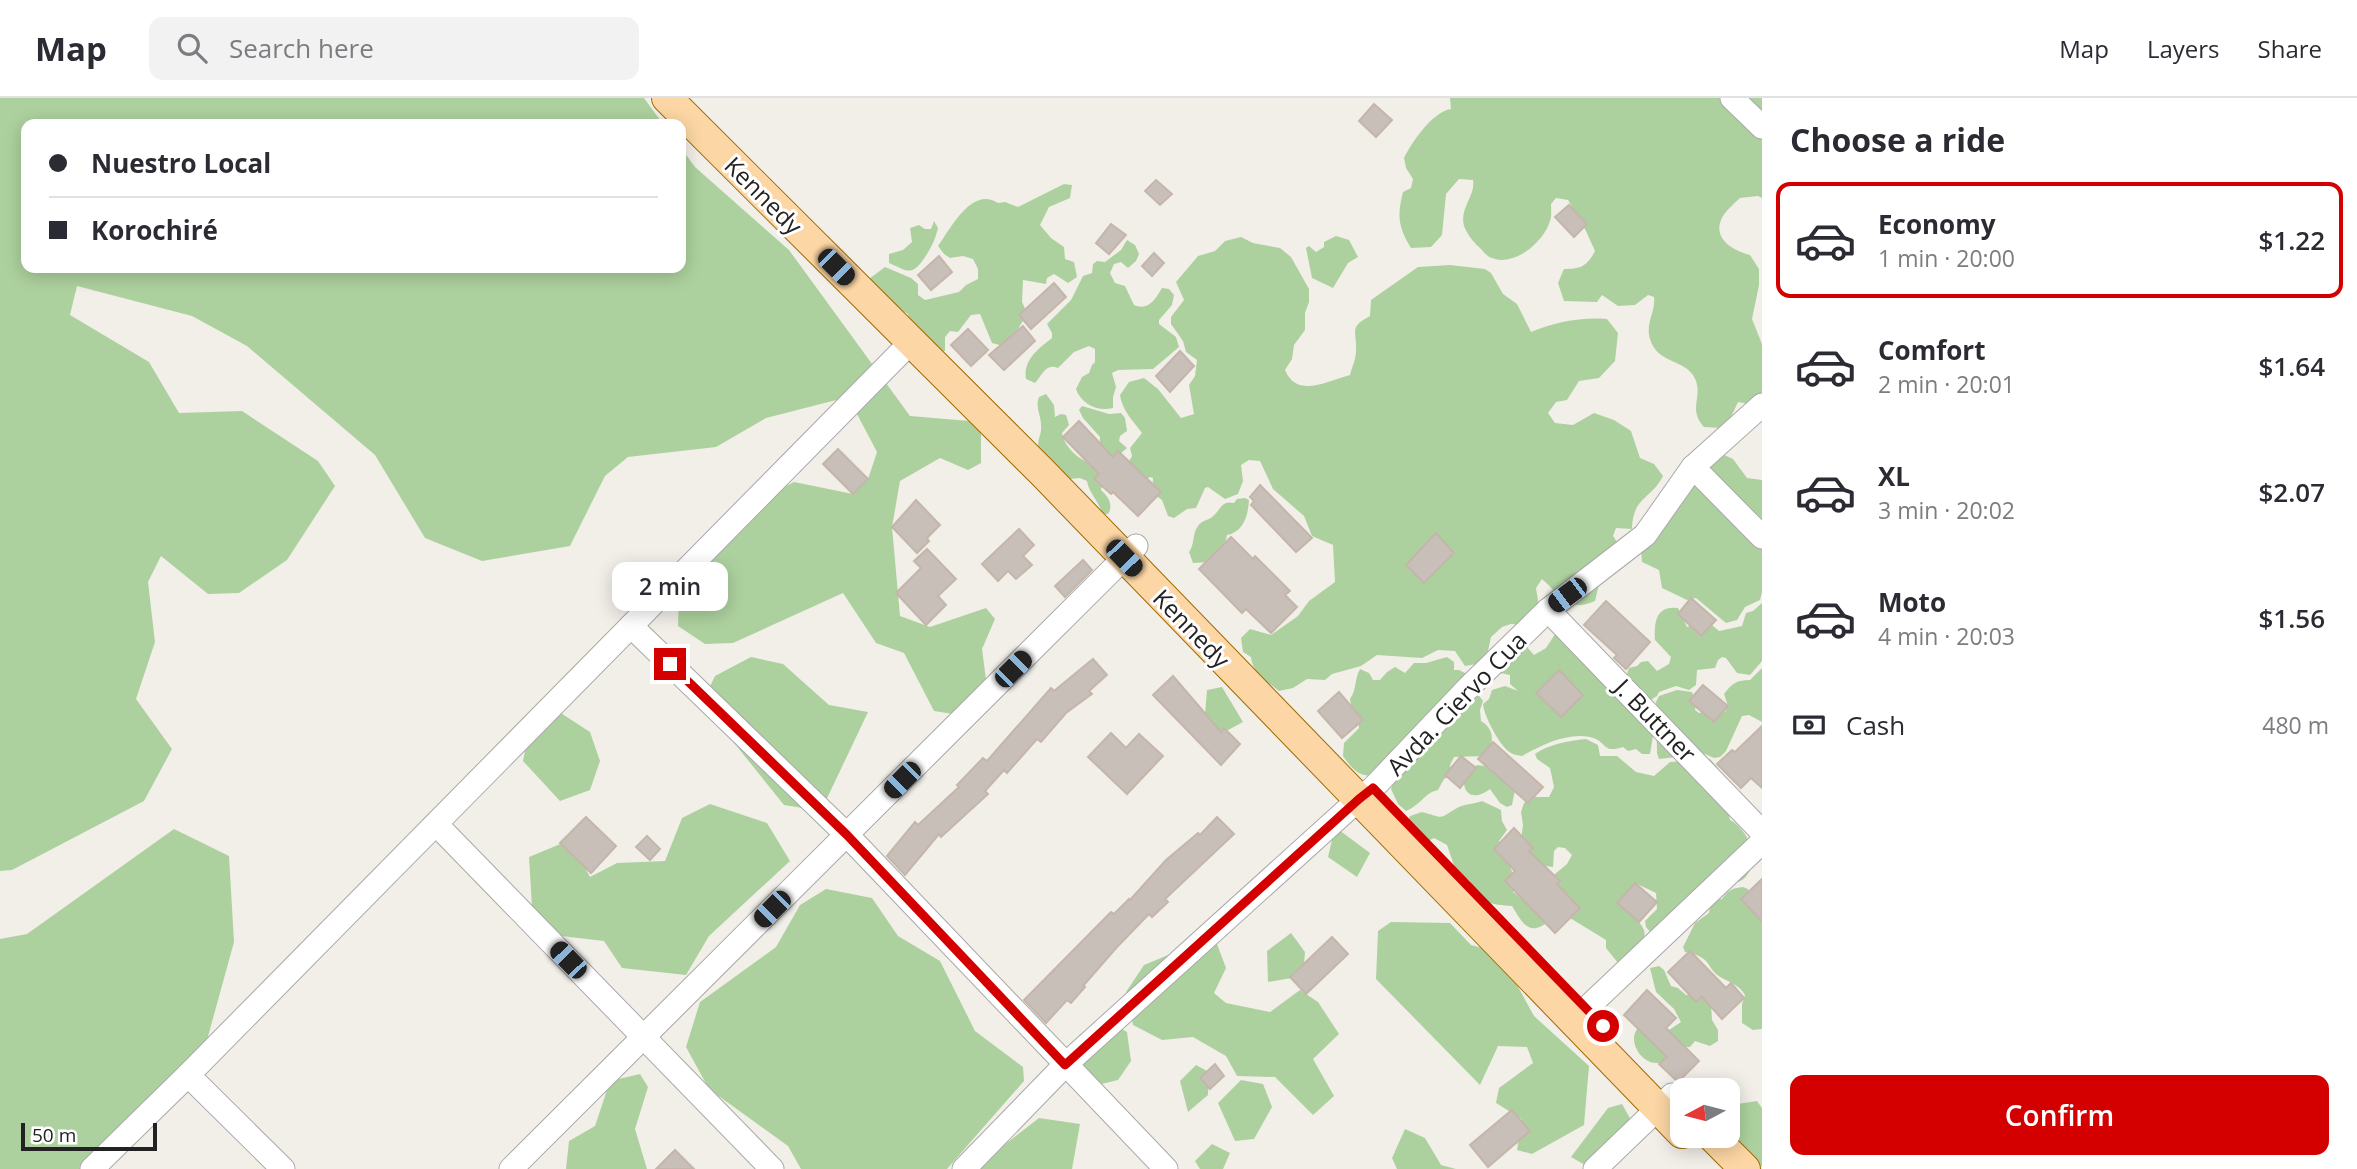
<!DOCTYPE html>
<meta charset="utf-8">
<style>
:root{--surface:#fff;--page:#f2f2f3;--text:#2b2b33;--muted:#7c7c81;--line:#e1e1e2;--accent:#d40000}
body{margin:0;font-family:"Open Sans",sans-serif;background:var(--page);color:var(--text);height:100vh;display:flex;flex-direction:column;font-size:26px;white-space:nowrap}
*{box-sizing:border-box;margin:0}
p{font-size:23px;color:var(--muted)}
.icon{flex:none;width:38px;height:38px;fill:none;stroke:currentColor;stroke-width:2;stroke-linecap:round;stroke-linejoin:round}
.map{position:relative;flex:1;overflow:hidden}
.sheet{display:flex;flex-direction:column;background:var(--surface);width:595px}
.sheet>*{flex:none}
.banner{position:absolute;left:21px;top:21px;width:665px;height:154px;border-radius:14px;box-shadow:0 4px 18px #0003;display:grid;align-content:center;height:154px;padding:0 28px;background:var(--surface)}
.needle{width:46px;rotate:263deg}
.controls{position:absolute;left:1670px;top:980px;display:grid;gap:14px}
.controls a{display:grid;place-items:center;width:70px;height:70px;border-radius:14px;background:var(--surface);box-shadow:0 4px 18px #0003;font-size:35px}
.scale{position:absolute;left:21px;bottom:18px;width:136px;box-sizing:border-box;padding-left:7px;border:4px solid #222;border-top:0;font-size:19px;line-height:24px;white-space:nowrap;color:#222;-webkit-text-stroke:5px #fff;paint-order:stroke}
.end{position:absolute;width:32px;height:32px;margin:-16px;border:9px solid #d40000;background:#fff;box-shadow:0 0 0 4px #fff}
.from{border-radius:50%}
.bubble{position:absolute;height:49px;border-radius:14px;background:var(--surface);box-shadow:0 4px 18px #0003;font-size:23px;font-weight:600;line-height:49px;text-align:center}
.car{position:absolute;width:21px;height:42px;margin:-21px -10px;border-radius:9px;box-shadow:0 0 5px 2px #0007;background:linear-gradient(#222 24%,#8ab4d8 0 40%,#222 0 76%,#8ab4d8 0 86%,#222 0)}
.banner b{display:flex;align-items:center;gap:24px;height:66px;font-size:26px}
.banner b+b{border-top:2px solid var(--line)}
.banner i{width:18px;height:18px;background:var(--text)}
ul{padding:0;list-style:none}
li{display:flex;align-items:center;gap:21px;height:116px;margin:0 14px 10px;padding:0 14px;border:4px solid transparent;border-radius:14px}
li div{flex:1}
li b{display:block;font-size:26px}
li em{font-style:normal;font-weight:600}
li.on{border-color:var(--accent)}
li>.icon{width:63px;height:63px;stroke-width:1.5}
h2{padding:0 28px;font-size:32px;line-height:84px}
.pay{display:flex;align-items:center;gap:18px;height:77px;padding:0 28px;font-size:26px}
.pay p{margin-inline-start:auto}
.cta{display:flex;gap:14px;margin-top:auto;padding:14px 28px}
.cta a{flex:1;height:80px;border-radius:14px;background:var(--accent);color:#fff;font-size:28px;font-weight:600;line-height:80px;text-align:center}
header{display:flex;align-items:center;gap:42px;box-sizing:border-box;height:98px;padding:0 35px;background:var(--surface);border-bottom:2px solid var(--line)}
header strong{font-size:33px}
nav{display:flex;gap:38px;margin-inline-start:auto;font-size:24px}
.search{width:490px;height:63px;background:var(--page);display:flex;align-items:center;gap:18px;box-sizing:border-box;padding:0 24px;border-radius:14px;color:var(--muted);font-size:26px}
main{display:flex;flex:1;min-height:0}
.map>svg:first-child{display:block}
</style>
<header>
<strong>Map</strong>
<div class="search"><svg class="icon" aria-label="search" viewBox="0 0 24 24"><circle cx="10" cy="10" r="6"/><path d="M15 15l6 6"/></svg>Search here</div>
<nav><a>Map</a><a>Layers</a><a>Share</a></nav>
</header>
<main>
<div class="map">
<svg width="1762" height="1071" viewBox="0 0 1762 1071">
<rect width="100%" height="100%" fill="#f2efe9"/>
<g fill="#add19e">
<path d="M0,0H644L663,26H26V170H681V50L695,69L789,152L910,318L970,323L981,334V365L968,372L940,360L900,383L892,429L900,518L930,529L986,510L995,521L982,551L988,597L966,618L934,613L904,555L876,545L843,495L733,545L705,546L678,528L679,497L696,471L767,398L794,384L853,396L868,381L877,354L848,299L766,320L716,349L628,359L605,378L570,448L482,463L425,440L375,357L247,248L192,218L77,188L70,217L149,264L179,315L242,313L318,363L335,388L287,462L239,495L208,496L161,458L148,484L155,544L136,601L172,651L144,703L12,772L0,773Z"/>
<path d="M1450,0H1762V100L1758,98L1740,100C1734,106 1724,114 1721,122C1713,142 1735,153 1750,157L1759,171V187L1752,221L1762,246V300L1748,306L1738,304L1729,323L1722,330L1704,329C1688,311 1702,301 1696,283C1688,260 1658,268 1650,241C1645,226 1656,213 1654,199L1648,197L1635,207L1618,208L1602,197L1597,204L1564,203L1558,185L1564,171C1581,171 1587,168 1595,153L1586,133L1568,102L1556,100L1551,106C1551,111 1552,118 1550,123C1544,144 1514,169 1492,160C1487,159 1483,153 1480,150C1474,145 1467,136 1464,128C1459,110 1476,98 1473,82L1459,81L1446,96L1442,137L1431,149L1411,150C1398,129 1397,118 1403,94L1411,90L1413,81L1406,70L1404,60C1412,44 1432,14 1451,11Z"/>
<path d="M1064,86L1072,87L1070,100L1049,109L1040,127L1051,140L1064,149L1065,161L1074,164L1077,179L1068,185L1054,176L1047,180L1046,186L1023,182L1022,204L1027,215C1020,228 1015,239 1003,248L992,245L980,216L971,217L958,234L950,233L945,239V253L935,254L910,230L908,216C893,208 880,195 869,181L885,169L911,180L918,186V197L925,202L959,194L966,187L978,181V171L973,161L963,158L950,160L944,156L938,148C951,130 972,88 998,105L1005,104L1018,109Z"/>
<path d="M934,123L938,130C935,143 930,152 923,162C911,179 906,172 889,165V156L903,152L912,144L910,130L919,127L925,131H931Z"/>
<path d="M1336,138L1349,142L1358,159L1348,165L1333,190L1312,180L1306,150L1309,148L1316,154L1324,149V144Z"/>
<path d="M1241,139L1253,145L1280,150L1291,159L1309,191V204L1305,215V232L1294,247L1292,261L1285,272C1297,301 1327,283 1350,277C1352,269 1356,261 1356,253C1357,232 1348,230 1370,218L1371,202L1418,169L1450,167L1485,171L1491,175L1503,196L1517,206L1531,234C1555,224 1581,219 1607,221L1618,235L1615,263L1599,280L1579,283L1567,302L1556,304L1548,315L1555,325L1573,327L1594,315L1614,322L1631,333L1640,360L1654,366L1663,378C1651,402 1633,398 1632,431L1616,430L1613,438L1621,450L1604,465L1595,503C1569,515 1561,498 1542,481L1536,490L1539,508L1524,527L1511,526L1502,529L1491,539L1488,553L1477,566L1465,568L1455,553L1438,552L1422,560L1377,557L1361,568L1332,576L1325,582L1307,581L1293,590L1279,593C1268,584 1252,575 1251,559L1243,554L1241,540L1250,531L1271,537L1298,518L1309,503L1335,484L1333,447L1312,438L1304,418L1273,391L1260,363L1249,362L1241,367L1243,383L1238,396L1225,401L1208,389L1205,390L1196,410L1187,411L1174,420L1168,418L1162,402L1152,395L1153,380L1150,379L1141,385L1124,373L1132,358L1130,350L1142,335C1133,323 1122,312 1120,297L1129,284L1144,280L1158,291L1181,320L1194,316L1189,287L1195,278L1197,262L1186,254L1183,243L1171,226V219L1184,202L1176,184L1198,158L1215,153L1225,143Z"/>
<path d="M1127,142L1135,147L1139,156L1136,163L1128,170L1121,164L1114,166L1110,175L1115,185L1125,188L1134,207C1148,213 1155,202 1162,190L1169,191L1174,197L1172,207L1159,222V226L1176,239L1179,249L1153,271L1118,272L1112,275L1116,289L1113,299V310C1098,314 1081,306 1076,291L1082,279L1089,275L1092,267L1095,264V251L1089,248L1074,254L1058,270C1046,265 1043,276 1035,285L1026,281C1023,262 1038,251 1052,240V235L1047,226L1071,202L1083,178L1092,175L1093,166L1097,163L1105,164L1121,152Z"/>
<path d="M1046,296L1054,307L1055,319L1061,316L1066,317L1069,327L1062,335C1066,354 1084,364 1100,370L1103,383L1101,392C1108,398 1114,407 1108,416H1102C1100,404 1089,396 1087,383L1080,380L1069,381L1064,379L1052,363L1040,356C1035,341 1042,340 1041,327C1041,317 1035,310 1039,299Z"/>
<path d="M1082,308L1109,316L1121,315L1125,320L1127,333L1120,338L1119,343L1127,350L1114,361L1100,349V339L1083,320L1079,312Z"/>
<path d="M1718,354L1733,361L1747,380L1762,382V494L1760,502L1745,509L1737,522L1726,525L1696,500L1687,502L1662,490L1659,472L1642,464L1641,451Z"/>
<path d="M1245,400L1249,402C1248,419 1243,434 1227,437L1223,455L1211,464L1193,465L1189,454C1195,446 1192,436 1198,428C1202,422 1207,423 1212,419C1221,412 1221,402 1234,405L1237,401Z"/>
<path d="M1762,505V563L1750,577L1737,575L1726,560L1722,559L1718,562L1715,570L1697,572L1696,587L1689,592L1676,588L1659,594L1657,598L1649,603L1633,587L1627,576L1629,570L1637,568L1641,564L1648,563L1657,573L1669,566L1671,559L1655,542C1654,524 1656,507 1678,510L1687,529L1705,521L1719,533L1742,528L1746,515L1753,513Z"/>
<path d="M1559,530L1649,627L1653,638L1650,656H1642L1636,651L1628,653L1623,649C1601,656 1608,643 1590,639C1568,634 1541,647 1522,658C1518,657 1514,657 1511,655C1500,649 1484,618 1483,606L1489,601L1492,592L1505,588L1518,593L1510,586V577L1500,575L1498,564L1527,549L1534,557L1546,550Z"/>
<path d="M751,559L783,566L829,607L868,614L821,713L784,707L702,605L715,578Z"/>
<path d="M1447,559L1454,564V572H1459L1469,577L1471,587L1483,603L1480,612L1481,623C1495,631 1495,647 1484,658L1454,659L1450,667L1451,678L1444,681L1438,692C1424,695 1421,707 1406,713L1398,706L1391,691L1396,676C1366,677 1361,684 1343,658L1344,645L1359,630C1359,618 1351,613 1350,601C1357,591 1354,582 1360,571L1369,575L1373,582H1380L1387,574L1395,569L1405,575L1414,565H1426Z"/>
<path d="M1762,570V624L1749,617L1742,618L1726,653L1720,659L1714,660L1705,656L1659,661L1657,655L1656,604L1659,598L1677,592L1692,594L1696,606L1695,612L1699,615L1713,612L1725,614L1728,608L1724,596C1732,585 1737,582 1750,582Z"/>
<path d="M1222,589L1243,624L1219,637L1205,616L1207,592Z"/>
<path d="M553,610L590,634L600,663L590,692L560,703L523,663L529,632Z"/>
<path d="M1586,641L1598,647L1600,658H1617L1636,674L1654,678L1670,664L1710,661L1718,670L1730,722C1747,731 1761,760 1747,777C1740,788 1728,783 1718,789C1695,803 1673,820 1651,835L1646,829L1645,823L1657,811L1656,795L1635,785L1618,805C1652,835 1655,835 1618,865L1606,850V842L1570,820L1549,781L1567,766L1572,757L1565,750L1558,749L1554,753L1553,769L1539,767L1521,742L1523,727L1521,714L1524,705L1530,699H1549L1554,689L1550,670L1537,661L1535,656C1549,646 1568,643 1586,641Z"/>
<path d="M1478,667L1490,669L1516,687L1512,707L1507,709L1500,705L1490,691C1468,708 1457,687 1469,670Z"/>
<path d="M1482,703L1501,712L1502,723L1507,732L1499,743C1504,762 1518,773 1513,794L1520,799L1530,798L1549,823C1529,840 1522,824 1512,808C1492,807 1475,804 1470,783L1456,773L1447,747L1434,740L1424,745L1411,746L1403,732L1410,718L1422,714C1447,721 1437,721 1459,709C1465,706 1475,706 1482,703Z"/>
<path d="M710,706L767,725L790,763L709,838L686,877L622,870L604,843L544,836L533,825L529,759L570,742L590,779L617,765L665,763L682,720Z"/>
<path d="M1335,729L1370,755L1357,779L1328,759Z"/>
<path d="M174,731L229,758L234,844L204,953L107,1071H0V841L27,836Z"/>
<path d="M1743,789L1748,791L1750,797L1762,810V931L1753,932L1742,925V906L1745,897C1739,887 1731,885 1722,880C1705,871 1714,859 1685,854L1683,849L1695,825L1709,815C1710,806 1713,802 1722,801C1728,792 1733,790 1743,789Z"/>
<path d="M826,791L872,800L898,838L940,863L975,933L1023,969L1024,983L947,1071H801L788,1048L709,991L686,949L700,904L776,849L800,807Z"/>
<path d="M1391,824L1450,825L1471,847L1499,854L1534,918L1589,968L1584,1027L1532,1056L1517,1052L1522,1021L1496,1005L1499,990L1533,965L1527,949L1498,948L1480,987L1376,881L1378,833Z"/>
<path d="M1291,835L1305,854L1303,878L1268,884L1267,853Z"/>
<path d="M1214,838L1226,870L1214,895L1226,905L1270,914L1300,892L1318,904L1339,936L1313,961L1334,998L1313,1017L1275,979L1237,978L1226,958L1193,939L1162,942L1133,927L1126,894L1144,867Z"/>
<path d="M1659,868L1664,872L1671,888L1678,890L1686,897L1698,896L1711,905L1712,922L1718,932V943L1710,948L1695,943L1690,949H1680C1675,954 1669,962 1662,964C1643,971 1624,941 1640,928L1666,934L1681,924L1674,911L1656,894L1650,870Z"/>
<path d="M1107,923L1127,934L1131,963L1118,982L1093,988L1081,978L1079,937Z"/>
<path d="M1196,967L1209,974L1208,997L1188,1014L1180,983Z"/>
<path d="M640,976L648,989L635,1031L647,1071H566L569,1043L595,1028L610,983Z"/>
<path d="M1241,982L1263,986L1272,1009L1254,1041L1235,1043L1218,1005Z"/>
<path d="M1757,1003L1762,1010V1069L1746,1050L1739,1049C1727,1035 1726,1024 1731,1007Z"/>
<path d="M1622,1006L1637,1033L1592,1071L1571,1059L1608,1010Z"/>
<path d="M1039,1020L1080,1026L1072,1071H973Z"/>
<path d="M1405,1031L1425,1040L1441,1067L1456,1071H1397L1392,1060Z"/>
<path d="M1212,1046L1230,1055L1223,1071H1200L1195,1063Z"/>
</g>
<g fill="#c7bfb8" stroke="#c4b6ab" stroke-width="2">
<path d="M1374,6L1392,22L1376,39L1359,23Z"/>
<path d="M1156,82L1172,96L1160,107L1145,93Z"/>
<path d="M1569,107L1587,126L1574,139L1555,119Z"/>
<path d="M1111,126L1126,137L1109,156L1096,145Z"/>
<path d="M1154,155L1164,165L1152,178L1142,168Z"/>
<path d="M939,158L952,174L931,192L918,177Z"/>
<path d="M1054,185L1066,199L1031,231L1019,217Z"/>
<path d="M1023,228L1035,243L1004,272L989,257Z"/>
<path d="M968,231L988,252L971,268L951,247Z"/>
<path d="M1180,253L1194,268L1170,294L1156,278Z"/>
<path d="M1079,323L1113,359L1118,353L1161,394L1138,418L1113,394L1111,396L1094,381L1099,376L1063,339Z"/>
<path d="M838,351L868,381L853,396L823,366Z"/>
<path d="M1260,387L1312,440L1296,454L1251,407L1254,403L1250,399Z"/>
<path d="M916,402L940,427L927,440L929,443L917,455L892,429Z"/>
<path d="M1019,431L1034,447L1023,458L1032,467L1016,481L1008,473L998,483L982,466Z"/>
<path d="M1436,435L1454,455L1424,485L1406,467Z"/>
<path d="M1231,439L1253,461L1255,458L1290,493L1285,497L1297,509L1271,535L1246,511L1242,515L1199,471Z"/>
<path d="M927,451L956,481L938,498L946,507L926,527L896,495L921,470L914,463Z"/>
<path d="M1083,462L1092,472L1065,499L1055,488Z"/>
<path d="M1691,500L1716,522L1701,538L1678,516Z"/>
<path d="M1606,503L1650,544L1626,571L1614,560L1617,557L1584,527Z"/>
<path d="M1093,561L1107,577L1089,593L1092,596L1066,615L1041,644L1037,641L1007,675L1004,672L985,693L988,696L941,739L939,736L905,777L887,758L915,724L918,727L959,689L957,687L983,660L987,663L1051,590L1054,593Z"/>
<path d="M1559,572L1583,597L1561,619L1536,595Z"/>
<path d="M1173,578L1221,634L1224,630L1240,646L1221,667L1153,597Z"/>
<path d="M1703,587L1728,608L1714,624L1689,603Z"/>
<path d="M1339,594L1363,622L1342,640L1318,613Z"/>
<path d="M1762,628V690L1751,680L1741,690L1717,666L1732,652L1735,654Z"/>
<path d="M1111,635L1126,650L1139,636L1163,658L1127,696L1088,659Z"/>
<path d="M1493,644L1543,689L1528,705L1478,661Z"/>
<path d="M1461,658L1476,670L1460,690L1445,677Z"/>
<path d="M586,719L616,748L591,775L560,745Z"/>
<path d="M1217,719L1234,736L1165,801L1168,804L1152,819L1149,816L1117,849L1083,888L1085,889L1071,905L1067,902L1046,925L1024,902L1111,814L1114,816L1129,801L1130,802L1166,762L1198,735L1200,737Z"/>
<path d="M1514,730L1533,750L1529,753L1560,783L1557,786L1580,810L1555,835L1505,783L1515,773L1494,751Z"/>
<path d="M647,738L660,751L650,762L636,749Z"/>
<path d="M1762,781V824L1741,801Z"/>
<path d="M1635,785L1657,804L1639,824L1617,805Z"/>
<path d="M1332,839L1348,856L1306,896L1290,879Z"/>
<path d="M1690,853L1726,890L1731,885L1744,900L1722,921L1702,899L1696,904L1668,874Z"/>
<path d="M1647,892L1676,920L1666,930L1699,963L1678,984L1659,966L1667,959L1624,917Z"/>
<path d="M1215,966L1224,978L1210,991L1200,980Z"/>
<path d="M1512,1012L1530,1033L1488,1069L1470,1047Z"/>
<path d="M675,1052L694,1071H656Z"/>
</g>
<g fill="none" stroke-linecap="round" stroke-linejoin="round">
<g stroke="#a9a9a9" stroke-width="25">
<g id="minor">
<path d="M1732,0L1762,29"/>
<path d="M1693,369L1762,439"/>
<path d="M1548,512L1762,734"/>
<path d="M631,528L847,737L1166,1071"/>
<path d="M436,726L772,1071"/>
<path d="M1573,923L1762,744"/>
<path d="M188,977L283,1071"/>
<path d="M92,1071L188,977L911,244"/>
<path d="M511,1071L1136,448"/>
<path d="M964,1071L1065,967L1359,701L1373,690L1470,588L1548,512L1645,437L1693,369L1762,307"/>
<path d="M1595,1071L1672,997"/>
</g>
</g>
<g stroke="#a06b00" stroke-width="32">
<g id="major">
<path d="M667,0L1043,375L1682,1035"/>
<path d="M1712,1038L1745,1071"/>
</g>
</g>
<use href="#minor" stroke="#fff" stroke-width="23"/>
<use href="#major" stroke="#fcd6a4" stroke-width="30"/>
</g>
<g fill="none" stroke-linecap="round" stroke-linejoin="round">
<path stroke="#d40000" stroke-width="9" d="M670,566L847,737L1065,967L1359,701L1373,690L1603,928"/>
</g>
<g text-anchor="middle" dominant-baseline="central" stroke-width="6" stroke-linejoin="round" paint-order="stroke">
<g font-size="24" fill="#222" stroke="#fff">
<text transform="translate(764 97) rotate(45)">Kennedy</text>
<text transform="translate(1192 530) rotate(46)">Kennedy</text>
<text transform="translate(1456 605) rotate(-46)">Avda. Ciervo Cua</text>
<text transform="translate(1656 622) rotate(46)">J. Buttner</text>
</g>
</g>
</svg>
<div class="controls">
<a><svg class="needle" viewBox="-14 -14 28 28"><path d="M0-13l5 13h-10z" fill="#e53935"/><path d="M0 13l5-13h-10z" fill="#7c7c81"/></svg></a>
</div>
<div class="scale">50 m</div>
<i class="end from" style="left:1603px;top:928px"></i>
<i class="end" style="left:670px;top:566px"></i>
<div class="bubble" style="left:612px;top:464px;width:116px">2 min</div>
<i class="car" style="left:836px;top:169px;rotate:135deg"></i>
<i class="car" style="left:1124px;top:460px;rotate:136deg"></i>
<i class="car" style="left:1567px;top:497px;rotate:233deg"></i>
<i class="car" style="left:1013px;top:571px;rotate:45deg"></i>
<i class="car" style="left:902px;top:682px;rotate:225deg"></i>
<i class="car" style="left:772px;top:811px;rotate:225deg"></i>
<i class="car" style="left:568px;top:862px;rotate:316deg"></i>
<div class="banner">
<b><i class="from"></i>Nuestro Local</b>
<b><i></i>Korochiré</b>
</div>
</div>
<section class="sheet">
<h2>Choose a ride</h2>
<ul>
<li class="on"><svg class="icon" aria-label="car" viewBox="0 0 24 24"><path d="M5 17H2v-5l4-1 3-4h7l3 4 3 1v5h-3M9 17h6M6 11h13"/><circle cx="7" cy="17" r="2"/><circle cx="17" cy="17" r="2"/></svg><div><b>Economy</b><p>1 min · 20:00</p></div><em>$1.22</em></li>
<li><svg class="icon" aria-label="car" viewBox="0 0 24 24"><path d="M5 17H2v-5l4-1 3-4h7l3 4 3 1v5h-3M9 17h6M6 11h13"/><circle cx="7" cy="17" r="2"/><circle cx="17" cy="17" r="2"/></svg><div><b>Comfort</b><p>2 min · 20:01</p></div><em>$1.64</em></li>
<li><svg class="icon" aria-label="car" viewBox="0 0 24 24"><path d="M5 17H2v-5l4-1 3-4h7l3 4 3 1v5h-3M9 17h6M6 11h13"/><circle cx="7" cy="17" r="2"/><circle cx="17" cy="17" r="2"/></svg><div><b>XL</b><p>3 min · 20:02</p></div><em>$2.07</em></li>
<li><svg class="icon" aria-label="car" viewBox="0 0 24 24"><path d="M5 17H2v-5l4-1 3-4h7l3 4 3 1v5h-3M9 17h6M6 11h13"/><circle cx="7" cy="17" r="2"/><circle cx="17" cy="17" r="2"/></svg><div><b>Moto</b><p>4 min · 20:03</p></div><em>$1.56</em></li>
</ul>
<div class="pay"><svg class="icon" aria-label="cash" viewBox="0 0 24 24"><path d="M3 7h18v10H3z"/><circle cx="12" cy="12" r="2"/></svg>Cash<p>480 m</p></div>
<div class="cta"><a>Confirm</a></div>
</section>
</main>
